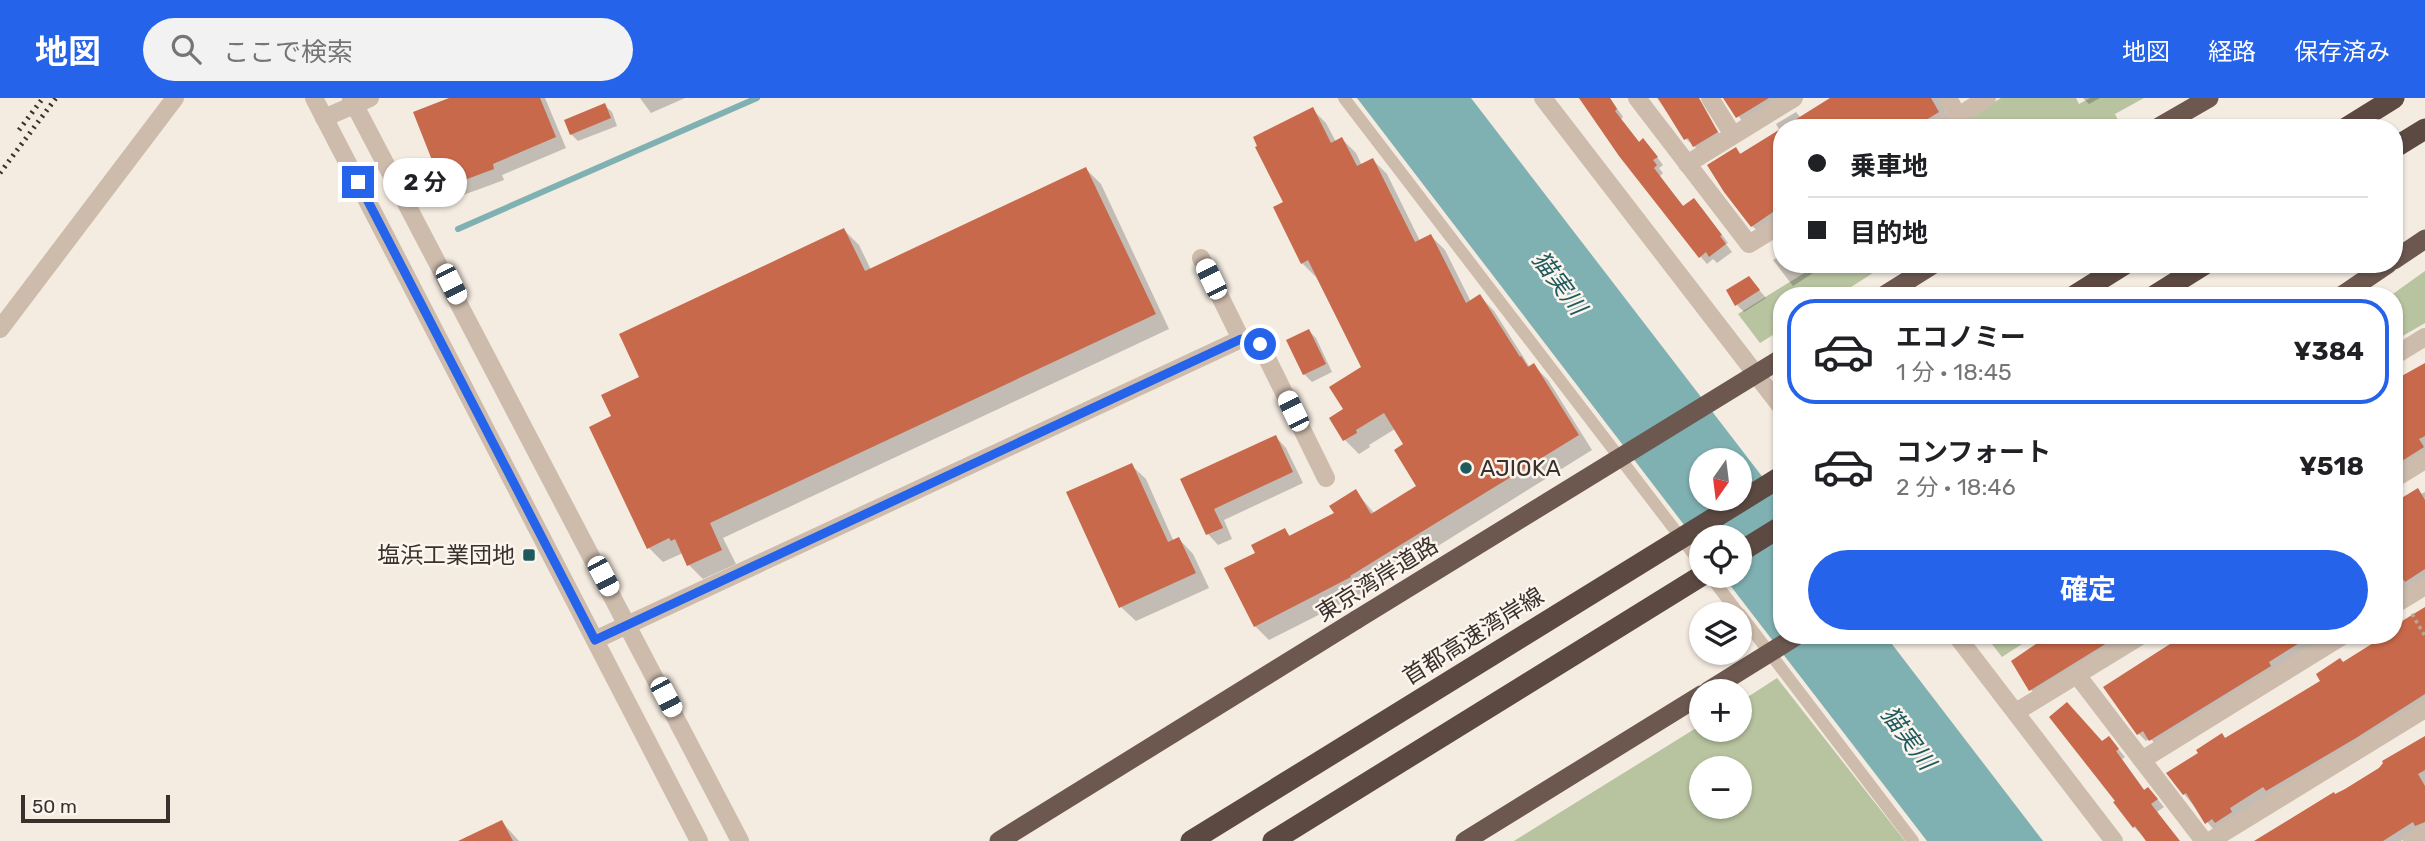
<!DOCTYPE html>
<html lang="ja">
<meta charset="utf-8">
<style>
:root{--surface:#fff;--page:#f2f2f2;--text:#202124;--muted:#757577;--line:#e0e0e0;--accent:#2563eb}
body{margin:0;font-family:Rubik,"Noto Sans JP",sans-serif;background:var(--page);color:var(--text);height:100vh;display:flex;flex-direction:column;font-size:26px;white-space:nowrap}
*{box-sizing:border-box;margin:0}
p{font-size:23px;color:var(--muted)}
.icon{flex:none;width:38px;height:38px;fill:none;stroke:currentColor;stroke-width:2;stroke-linecap:round;stroke-linejoin:round}
.map{position:relative;flex:1;overflow:hidden}
.side{position:absolute;left:1773px;top:189px;width:630px;height:357px;display:flex;flex-direction:column;background:var(--surface);border-radius:28px;box-shadow:0 2px 5px #0004}
.side>*{flex:none}
.top-card{position:absolute;left:1773px;top:21px;width:630px;height:154px;border-radius:28px;box-shadow:0 2px 5px #0004;display:grid;align-content:center;height:154px;padding:0 35px;background:var(--surface)}
.needle{width:46px;rotate:194deg}
.fabs{position:absolute;left:1689px;top:350px;display:grid;gap:14px}
.fabs a{display:grid;place-items:center;width:63px;height:63px;border-radius:50%;background:var(--surface);box-shadow:0 2px 5px #0004;font-size:35px}
.scale{position:absolute;left:21px;bottom:18px;width:149px;box-sizing:border-box;padding-left:7px;border:4px solid #3b302b;border-top:0;font-size:19px;line-height:24px;white-space:nowrap;color:#3b302b;-webkit-text-stroke:5px #fbf5ee;paint-order:stroke}
.end{position:absolute;width:32px;height:32px;margin:-16px;border:9px solid #2563eb;background:#fff;box-shadow:0 0 0 4px #fff}
.from{border-radius:50%}
.bubble{position:absolute;height:49px;border-radius:24px;background:var(--surface);box-shadow:0 2px 5px #0004;font-size:23px;font-weight:700;line-height:49px;text-align:center}
.car{position:absolute;width:21px;height:42px;margin:-21px -10px;border-radius:9px;box-shadow:0 0 5px 2px #0007;background:linear-gradient(#fff 24%,#345 0 40%,#fff 0 76%,#345 0 86%,#fff 0)}
.top-card b{display:flex;align-items:center;gap:24px;height:66px;font-size:26px}
.top-card b+b{border-top:2px solid var(--line)}
.top-card i{width:18px;height:18px;background:var(--text)}
ul{padding:12px 0 0;list-style:none}
li{display:flex;align-items:center;gap:21px;height:105px;margin:0 14px 10px;padding:0 21px;border:4px solid transparent;border-radius:28px}
li div{flex:1}
li b{display:block;font-size:26px}
li em{font-style:normal;font-weight:700}
li.on{border-color:var(--accent)}
li>.icon{width:63px;height:63px;stroke-width:1.5}
.action{display:flex;gap:14px;margin-top:auto;padding:14px 35px}
.action a{flex:1;height:80px;border-radius:42px;background:var(--accent);color:#fff;font-size:28px;font-weight:700;line-height:80px;text-align:center}
header{display:flex;align-items:center;gap:42px;box-sizing:border-box;height:98px;padding:0 35px;background:var(--accent);color:#fff}
header strong{font-size:33px}
nav{display:flex;gap:38px;margin-inline-start:auto;font-size:24px}
.search{width:490px;height:63px;background:var(--page);display:flex;align-items:center;gap:18px;box-sizing:border-box;padding:0 24px;border-radius:38px;color:var(--muted);font-size:26px}
.map>svg:first-child{display:block}
</style>
<header>
<strong>地図</strong>
<div class="search"><svg class="icon" aria-label="search" viewBox="0 0 24 24"><circle cx="10" cy="10" r="6"/><path d="M15 15l6 6"/></svg>ここで検索</div>
<nav><a>地図</a><a>経路</a><a>保存済み</a></nav>
</header>
<div class="map">
<svg width="2425" height="743" viewBox="0 0 2425 743">
<rect width="100%" height="100%" fill="#f4ebe1"/>
<g fill="#b8c4a0" fill-rule="evenodd">
<path d="M2001,0H2076L2079,6L2090,0H2144L2115,16L2118,22L2105,30H1952Z"/>
<path d="M1819,166H1887L1837,198H1782L1781,232L1760,245L1738,216Z"/>
<path d="M2425,173V225L2394,243V198H2390Z"/>
<path d="M1985,537H2036L2002,559Z"/>
<path d="M1777,580L1905,743H1514L1701,627V632H1740V604ZM1740,670V709H1701V670Z"/>
</g>
<path fill="#7fb0b2" fill-rule="evenodd" d="M1357,0H1471L1781,403L1782,537H1885L2043,743H1927L1723,478H1740V439H1701V449ZM1701,362H1740V401H1701Z"/>
<g fill="#0003">
<path d="M454,0H545L566,50L502,77L504,82L455,100L444,89Z"/>
<path d="M640,0H685L651,15Z"/>
<path d="M1579,0H1610L1623,19L1621,21L1640,45L1650,50L1663,67L1659,70L1663,75L1660,78L1684,109H1701L1728,145L1726,146L1732,154L1717,165L1713,161L1707,166L1700,158Z"/>
<path d="M1657,0H1694L1724,42L1702,55L1686,41Z"/>
<path d="M1725,0H1788L1745,27Z"/>
<path d="M1841,0H1947L1943,7L1947,19L1930,30H1782V121L1760,135L1752,128L1736,51L1742,57L1780,33L1776,26L1796,14L1801,20Z"/>
<path d="M2083,0H2100L2089,6Z"/>
<path d="M604,7L612,14L617,28L578,43L571,36Z"/>
<path d="M1312,11L1326,25L1336,44L1342,41L1356,55L1362,68L1373,62L1387,76L1420,143L1431,138L1445,152L1471,204L1480,198L1494,213L1529,268H1534L1548,282L1592,352L1364,494L1269,542L1255,528L1257,456L1285,432L1291,439L1336,416L1356,394L1375,416L1419,389L1405,347L1395,331L1369,347L1370,349L1359,356L1345,342L1331,321L1345,312L1363,270L1316,179L1302,165L1286,105Z"/>
<path d="M1086,71L1101,86L1169,231L723,440L736,466L703,481L689,467L683,455L663,464L649,450L614,319L641,280L844,132L859,147L871,172Z"/>
<path d="M1782,157V166H1827L1793,188L1773,162Z"/>
<path d="M1749,180L1766,200L1744,214L1737,207Z"/>
<path d="M1309,233L1316,240L1332,274L1312,284L1304,276Z"/>
<path d="M2425,266V360L2394,379V291Z"/>
<path d="M1276,339L1286,350L1303,385L1224,422L1232,441L1218,447L1208,436L1182,382Z"/>
<path d="M1131,367L1146,381L1174,444L1179,441L1193,456L1209,490L1136,523L1121,509Z"/>
<path d="M2417,392L2421,396L2425,394V482L2394,502V407Z"/>
<path d="M2425,511V608L2214,732L2184,696L2201,655L2222,637L2226,641L2323,583L2344,566L2394,537V519H2399L2404,524Z"/>
<path d="M2055,537H2133L2038,599L2031,592Z"/>
<path d="M2190,537H2340L2158,649L2150,640L2146,643L2139,636L2105,590Z"/>
<path d="M2109,640L2125,659L2122,661L2145,693L2155,698L2164,709L2157,714L2179,743H2148L2134,729L2103,645Z"/>
<path d="M2425,641V733L2421,730L2401,743H2256L2335,698Z"/>
<path d="M502,724L519,743H462Z"/>
</g>
<g fill="none" stroke-linecap="round" stroke-linejoin="round">
<path stroke="#7fb0b2" stroke-width="6" d="M458,131L757,0"/>
</g>
<g fill="#c8694b">
<path d="M449,0H540L556,39L493,66L494,71L443,90L413,14Z"/>
<path d="M1579,0H1610L1617,11L1615,13L1639,44L1643,40L1658,59L1653,62L1657,67L1654,70L1669,90L1683,108L1694,100L1722,137L1720,138L1726,146L1709,159L1706,154L1699,160L1619,58Z"/>
<path d="M1658,0H1699L1718,34L1693,49L1688,40L1684,42Z"/>
<path d="M1723,0H1769L1736,20Z"/>
<path d="M1830,0H1931L1939,14L1913,30H1782Z"/>
<path d="M605,5L611,20L570,37L564,22Z"/>
<path d="M1313,9L1331,45L1342,39L1357,68L1373,60L1415,144L1431,136L1466,205L1480,196L1520,259L1521,258L1528,269L1534,265L1579,337L1350,478L1351,479L1254,529L1224,470L1255,455L1251,447L1285,430L1289,438L1334,415L1329,408L1356,391L1371,416L1416,388L1394,352L1403,346L1384,315L1356,332L1357,335L1343,343L1329,320L1343,311L1329,289L1361,269L1308,162L1301,166L1273,109L1283,104L1255,49L1257,48L1253,39Z"/>
<path d="M1782,30V108L1751,129L1724,94L1707,67L1736,49L1740,56Z"/>
<path d="M1086,69L1156,216L710,425L722,452L687,468L675,441L671,443L669,440L647,451L589,329L611,318L601,297L639,279L619,236L844,130L865,173Z"/>
<path d="M1749,178L1760,192L1735,208L1726,192Z"/>
<path d="M1309,231L1326,266L1303,277L1286,242Z"/>
<path d="M2425,265V338L2419,341L2424,349L2394,368V289L2401,285L2398,280Z"/>
<path d="M1276,337L1293,374L1214,411L1223,430L1206,437L1180,381Z"/>
<path d="M1132,365L1168,444L1179,439L1196,475L1119,510L1066,394Z"/>
<path d="M2418,390L2425,402V471L2405,484L2394,467V416L2400,413L2395,404Z"/>
<path d="M2425,509V596L2356,640L2266,693L2263,689L2230,710L2232,714L2215,725L2212,721L2205,726L2186,695L2183,697L2166,675L2198,655L2196,652L2222,635L2225,640L2320,583L2316,576L2340,560L2343,564L2386,537H2394V528Z"/>
<path d="M2049,537H2120L2029,593L2011,563Z"/>
<path d="M2184,537H2312L2269,564L2271,568L2149,643L2143,633L2137,637L2103,589Z"/>
<path d="M2067,604L2102,643L2109,638L2119,651L2116,653L2144,692L2148,689L2158,701L2151,706L2180,743H2146L2135,728L2133,730L2113,704L2115,703L2049,619Z"/>
<path d="M2425,638V672L2418,676L2425,688V724L2415,728L2413,724L2383,743H2254L2334,694L2335,696L2345,691L2379,670L2383,665L2382,663Z"/>
<path d="M502,722L513,743H458Z"/>
</g>
<g fill="none" stroke-linecap="round" stroke-linejoin="round">
<path stroke="#b9a596" stroke-width="3.5" stroke-dasharray="3.5 3.5" stroke-linecap="butt" d="M2412,516L2425,538"/>
<g stroke="#cdbbac" stroke-width="12">
<path d="M1344,0L1701,466"/>
<path d="M1710,478L1739,516"/>
<path d="M1740,516L1913,743"/>
</g>
<g stroke="#cdbbac" stroke-width="18">
<path d="M1637,0L1749,146L1782,126"/>
<path d="M1710,0L1733,37"/>
<path d="M1948,0L1958,18"/>
<path d="M324,20L370,0"/>
<path d="M1939,30L1987,0"/>
<path d="M1687,66L1794,0"/>
<path d="M1201,160L1241,241L1260,246L1326,380"/>
<path d="M2394,258L2425,239"/>
<path d="M2394,381L2425,362"/>
<path d="M2394,507L2425,488"/>
<path d="M595,542L1241,241"/>
<path d="M2077,577L2204,743"/>
<path d="M2016,614L2142,537"/>
<path d="M2142,662L2344,537"/>
<path d="M2210,743L2425,611"/>
<path d="M2412,743L2425,735"/>
</g>
<g stroke="#cdbbac" stroke-width="18">
<path d="M314,0L699,743"/>
<path d="M351,0L740,743"/>
<path d="M1543,0L1782,310"/>
<path d="M0,231L175,0"/>
<path d="M1956,537L2114,743"/>
</g>
<g stroke="#6c584f" stroke-width="19">
<path d="M2157,30L2209,0"/>
<path d="M2394,162L2425,141"/>
<path d="M1883,198L1934,166"/>
<path d="M2341,198L2388,166"/>
<path d="M999,743L1356,522"/>
<path d="M1465,743L1701,597"/>
</g>
<g stroke="#5c4a42" stroke-width="21">
<path d="M2346,30L2394,0"/>
<path d="M2394,50L2425,31"/>
<path d="M2074,198L2125,166"/>
<path d="M2154,198L2205,166"/>
<path d="M1740,454L1782,428"/>
<path d="M1273,743L1701,478"/>
</g>
<g stroke="#3b302b" stroke-width="5" stroke-dasharray="2 5" stroke-linecap="butt">
<path d="M19,32L43,0"/>
<path d="M0,75L56,0"/>
</g>
<g stroke="#6c584f" stroke-width="19">
<path d="M1356,522L1782,260"/>
<path d="M1708,593L1798,537"/>
</g>
<path stroke="#5c4a42" stroke-width="21" d="M1191,743L1782,378"/>
</g>
<g fill="none" stroke-linecap="round" stroke-linejoin="round">
<path stroke="#2563eb" stroke-width="9" d="M358,84L595,542L1241,241L1260,246"/>
</g>
<g fill="#1f5a5e" stroke="#fbf5ee" stroke-width="2.5">
<circle cx="1466" cy="370" r="7"/>
<rect x="522" y="450" width="14" height="14" rx="3.5"/>
</g>
<g text-anchor="middle" dominant-baseline="central" stroke-width="5" stroke-linejoin="round" paint-order="stroke">
<g font-size="23" fill="#3b302b" stroke="#fbf5ee" text-anchor="start">
<text x="1480" y="370">AJIOKA</text>
<text x="515" y="457" text-anchor="end">塩浜工業団地</text>
</g>
<g font-size="23" fill="#3b302b" stroke="#fbf5ee">
<text transform="translate(1377 481) rotate(-32)">東京湾岸道路</text>
<text transform="translate(1473 538) rotate(-32)">首都高速湾岸線</text>
</g>
<g font-size="24" font-style="italic" fill="#1f5a5e" stroke="#fbf5ee">
<text transform="translate(1559 185) rotate(53)">猫実川</text>
<text transform="translate(1908 640) rotate(53)">猫実川</text>
</g>
</g>
</svg>
<div class="fabs">
<a><svg class="needle" viewBox="-14 -14 28 28"><path d="M0-13l5 13h-10z" fill="#e53935"/><path d="M0 13l5-13h-10z" fill="#757577"/></svg></a>
<a><svg class="icon" aria-label="locate" viewBox="0 0 24 24"><circle cx="12" cy="12" r="6"/><path d="M12 2v4M12 18v4M2 12h4M18 12h4"/></svg></a>
<a><svg class="icon" aria-label="layers" viewBox="0 0 24 24"><path d="M12 4l9 5-9 5-9-5zM3 14l9 5 9-5"/></svg></a>
<a>+</a>
<a>−</a>
</div>
<div class="scale">50 m</div>
<i class="end from" style="left:1260px;top:246px"></i>
<i class="end" style="left:358px;top:84px"></i>
<div class="bubble" style="left:383px;top:60px;width:84px">2 分</div>
<i class="car" style="left:1211px;top:181px;rotate:334deg"></i>
<i class="car" style="left:451px;top:186px;rotate:153deg"></i>
<i class="car" style="left:1293px;top:313px;rotate:334deg"></i>
<i class="car" style="left:603px;top:478px;rotate:152deg"></i>
<i class="car" style="left:666px;top:599px;rotate:152deg"></i>
<div class="top-card">
<b><i class="from"></i>乗車地</b>
<b><i></i>目的地</b>
</div>
<section class="side">
<ul>
<li class="on"><svg class="icon" aria-label="car" viewBox="0 0 24 24"><path d="M5 17H2v-5l4-1 3-4h7l3 4 3 1v5h-3M9 17h6M6 11h13"/><circle cx="7" cy="17" r="2"/><circle cx="17" cy="17" r="2"/></svg><div><b>エコノミー</b><p>1 分 · 18:45</p></div><em>¥384</em></li>
<li><svg class="icon" aria-label="car" viewBox="0 0 24 24"><path d="M5 17H2v-5l4-1 3-4h7l3 4 3 1v5h-3M9 17h6M6 11h13"/><circle cx="7" cy="17" r="2"/><circle cx="17" cy="17" r="2"/></svg><div><b>コンフォート</b><p>2 分 · 18:46</p></div><em>¥518</em></li>
</ul>
<div class="action"><a>確定</a></div>
</section>
</div>
